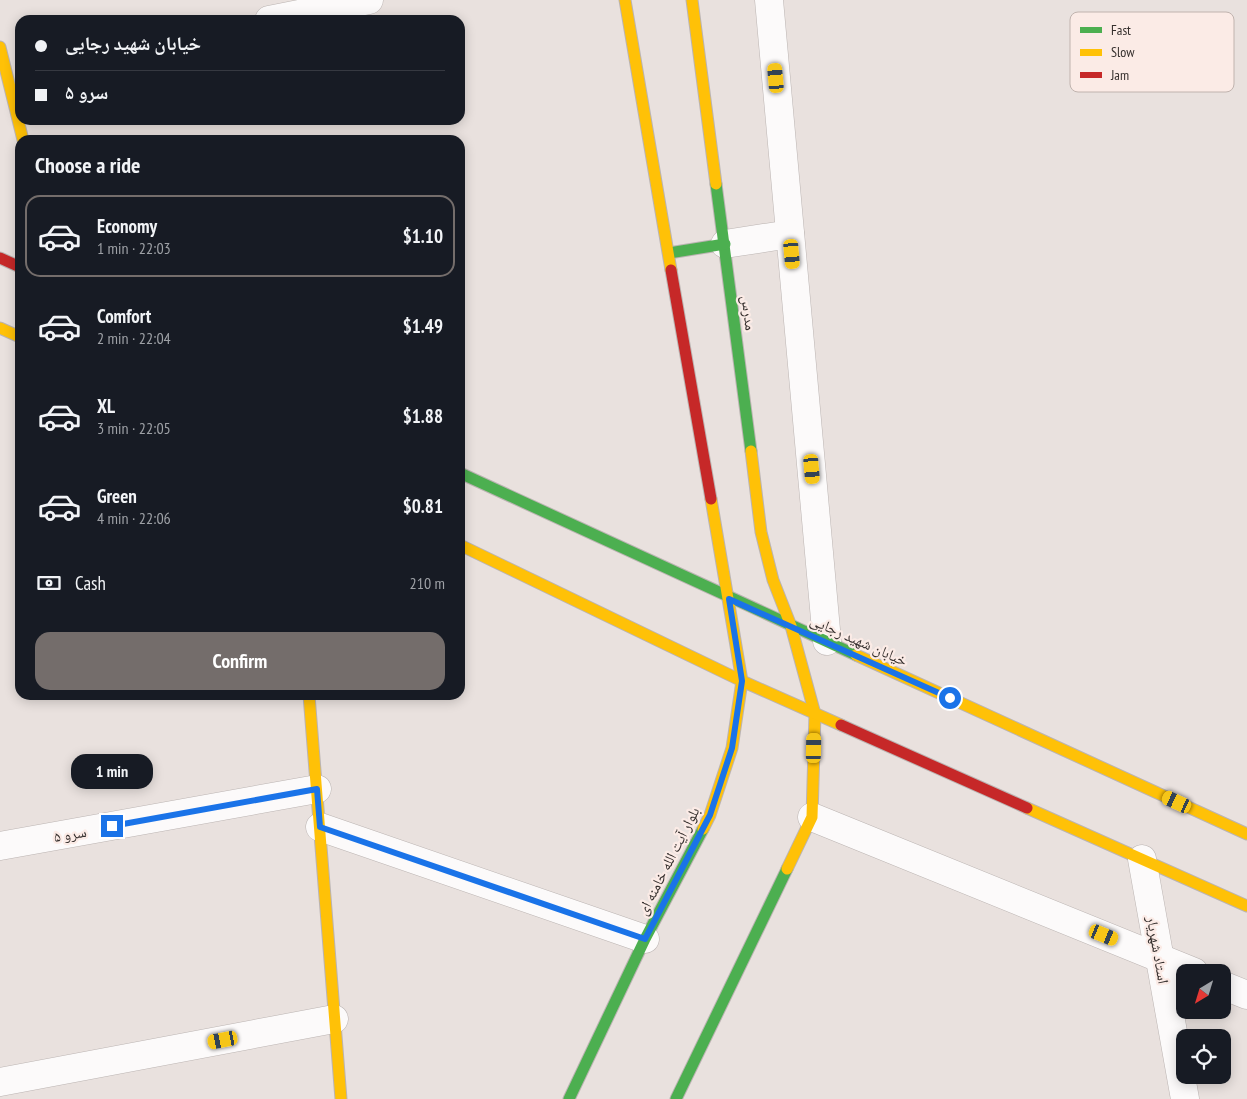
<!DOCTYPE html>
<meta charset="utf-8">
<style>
:root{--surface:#171b24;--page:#242831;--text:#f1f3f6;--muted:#9ea1a6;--line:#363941;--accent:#746d6b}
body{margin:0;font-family:"PT Sans Narrow","Noto Naskh Arabic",sans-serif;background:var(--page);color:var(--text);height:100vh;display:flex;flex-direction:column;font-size:19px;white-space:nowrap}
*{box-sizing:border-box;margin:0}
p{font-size:16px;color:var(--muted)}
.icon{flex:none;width:28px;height:28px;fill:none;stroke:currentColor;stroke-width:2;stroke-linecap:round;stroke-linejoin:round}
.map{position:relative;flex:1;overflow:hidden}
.drawer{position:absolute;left:15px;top:135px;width:450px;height:565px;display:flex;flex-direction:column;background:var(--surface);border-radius:15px;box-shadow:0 2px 12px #0003}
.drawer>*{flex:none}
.hud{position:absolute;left:15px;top:15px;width:450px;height:110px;border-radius:15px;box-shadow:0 2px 12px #0003;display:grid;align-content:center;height:110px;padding:0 20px;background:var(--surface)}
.needle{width:32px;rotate:218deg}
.controls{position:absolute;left:1176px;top:964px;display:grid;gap:10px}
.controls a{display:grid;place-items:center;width:55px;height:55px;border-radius:10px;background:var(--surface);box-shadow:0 2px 12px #0003;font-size:25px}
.end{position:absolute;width:22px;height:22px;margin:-11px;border:6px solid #1a73e8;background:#fff;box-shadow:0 0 0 2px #fff}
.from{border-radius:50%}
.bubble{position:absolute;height:35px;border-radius:15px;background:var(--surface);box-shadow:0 2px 12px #0003;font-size:16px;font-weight:800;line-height:35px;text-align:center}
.car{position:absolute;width:15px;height:30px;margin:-15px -8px;border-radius:6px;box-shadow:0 0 4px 1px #0007;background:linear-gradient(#f5c518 24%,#345 0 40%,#f5c518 0 76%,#345 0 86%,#f5c518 0)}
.hud b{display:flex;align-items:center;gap:18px;height:48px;font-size:19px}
.hud b+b{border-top:1px solid var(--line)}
.hud i{width:12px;height:12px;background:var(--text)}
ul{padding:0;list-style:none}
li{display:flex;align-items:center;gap:15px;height:82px;margin:0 10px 8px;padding:0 10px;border:2px solid transparent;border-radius:15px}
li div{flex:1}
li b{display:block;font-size:19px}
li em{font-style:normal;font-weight:800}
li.active{border-color:var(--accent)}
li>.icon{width:45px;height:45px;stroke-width:1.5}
h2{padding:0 20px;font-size:22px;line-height:60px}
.pay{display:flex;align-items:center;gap:12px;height:55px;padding:0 20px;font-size:19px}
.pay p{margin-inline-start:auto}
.cta{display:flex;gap:10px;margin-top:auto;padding:10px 20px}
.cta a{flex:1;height:58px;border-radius:15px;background:var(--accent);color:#fff;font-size:20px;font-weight:800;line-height:58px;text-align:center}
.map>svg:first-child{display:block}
</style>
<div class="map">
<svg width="1247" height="1099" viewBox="0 0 1247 1099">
<rect width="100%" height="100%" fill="#e9e1de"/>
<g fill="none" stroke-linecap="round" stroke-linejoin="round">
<g stroke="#bbb4b2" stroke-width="29">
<g id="street">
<path d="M769,0L827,641"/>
<path d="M269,20L369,0"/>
<path d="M725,244L790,234"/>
<path d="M812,817L1194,972"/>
<path d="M320,827L645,939"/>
<path d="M0,846L317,789"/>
<path d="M1142,859L1185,1099"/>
<path d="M1222,985L1247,995"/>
<path d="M0,1082L334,1019"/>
</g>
</g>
<g stroke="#bbb4b2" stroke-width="13">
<g id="fast">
<path d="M716,184L751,451"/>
<path d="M669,253L725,244"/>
<path d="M460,473L856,655"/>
<path d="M569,1099L645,939L703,829"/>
<path d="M676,1099L787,869"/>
</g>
</g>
<g stroke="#bbb4b2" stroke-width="13">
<g id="slow">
<path d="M625,0L671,270"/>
<path d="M692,0L716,184"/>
<path d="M0,47L23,140"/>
<path d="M0,328L20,337"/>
<path d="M751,451L761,532L773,580L791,626L815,714L812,817L787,869"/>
<path d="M460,545L742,681L841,725"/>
<path d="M856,655L1247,834"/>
<path d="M309,695L341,1099"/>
<path d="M1027,808L1247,906"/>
<path d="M703,829L710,815L732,748L742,681L711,499"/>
</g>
</g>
<g stroke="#bbb4b2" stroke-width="13">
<g id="jam">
<path d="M0,258L20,267"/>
<path d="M671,270L711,499"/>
<path d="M841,725L1027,808"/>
</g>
</g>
<use href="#street" stroke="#fcfafa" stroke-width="28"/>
<use href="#fast" stroke="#4caf50" stroke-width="11"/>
<use href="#slow" stroke="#ffc107" stroke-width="11"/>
<use href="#jam" stroke="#c62828" stroke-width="11"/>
</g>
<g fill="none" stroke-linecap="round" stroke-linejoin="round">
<path stroke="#1a73e8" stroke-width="6" d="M112,826L317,789L320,827L645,939L710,815L732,748L742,681L729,599L950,698"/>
</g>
<g text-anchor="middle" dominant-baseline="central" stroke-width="4.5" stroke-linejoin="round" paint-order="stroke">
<g font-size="15" fill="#352f2d" stroke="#fbebe6">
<text transform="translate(749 313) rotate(83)">مدرس</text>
<text transform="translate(859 640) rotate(24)">خیابان شهید رجایی</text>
<text transform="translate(70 834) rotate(-10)">سرو ۵</text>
<text transform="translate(668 861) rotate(-63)">بلوار آیت الله خامنه ای</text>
<text transform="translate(1158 950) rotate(80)">استاد شهریار</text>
</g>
</g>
<rect x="1070" y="12" width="164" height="80" rx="8" fill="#fbebe6" stroke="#c0b3ae" stroke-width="1"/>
<rect x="1080" y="27" width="22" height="6" fill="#4caf50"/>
<rect x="1080" y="49" width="22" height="7" fill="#ffc107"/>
<rect x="1080" y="72" width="22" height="6" fill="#c62828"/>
<g font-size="14" fill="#352f2d">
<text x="1111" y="35">Fast</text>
<text x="1111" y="57">Slow</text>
<text x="1111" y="80">Jam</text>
</g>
</svg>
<div class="controls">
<a><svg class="needle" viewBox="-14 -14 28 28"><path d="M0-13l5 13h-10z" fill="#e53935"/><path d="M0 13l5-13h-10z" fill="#9ea1a6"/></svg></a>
<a><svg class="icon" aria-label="locate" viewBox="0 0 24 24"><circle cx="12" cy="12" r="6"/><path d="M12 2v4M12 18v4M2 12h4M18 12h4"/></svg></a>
</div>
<i class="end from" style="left:950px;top:698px"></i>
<i class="end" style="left:112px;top:826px"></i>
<div class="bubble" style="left:71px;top:754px;width:82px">1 min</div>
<i class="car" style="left:776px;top:78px;rotate:355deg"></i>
<i class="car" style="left:792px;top:254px;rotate:175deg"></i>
<i class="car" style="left:812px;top:469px;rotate:175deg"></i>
<i class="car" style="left:814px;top:748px;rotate:1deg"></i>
<i class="car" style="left:1177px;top:802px;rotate:295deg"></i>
<i class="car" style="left:1104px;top:935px;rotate:112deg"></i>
<i class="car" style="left:223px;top:1040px;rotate:259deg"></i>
<div class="hud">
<b><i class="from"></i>خیابان شهید رجایی</b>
<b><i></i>سرو ۵</b>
</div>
<section class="drawer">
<h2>Choose a ride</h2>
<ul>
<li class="active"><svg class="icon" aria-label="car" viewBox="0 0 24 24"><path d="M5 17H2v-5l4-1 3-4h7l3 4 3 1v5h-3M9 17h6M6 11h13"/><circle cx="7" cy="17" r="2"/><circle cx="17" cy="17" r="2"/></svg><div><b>Economy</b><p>1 min · 22:03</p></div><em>$1.10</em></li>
<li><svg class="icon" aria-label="car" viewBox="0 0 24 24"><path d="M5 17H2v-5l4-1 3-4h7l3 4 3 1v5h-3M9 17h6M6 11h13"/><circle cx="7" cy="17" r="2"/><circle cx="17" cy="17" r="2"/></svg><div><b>Comfort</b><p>2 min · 22:04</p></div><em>$1.49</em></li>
<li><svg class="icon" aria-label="car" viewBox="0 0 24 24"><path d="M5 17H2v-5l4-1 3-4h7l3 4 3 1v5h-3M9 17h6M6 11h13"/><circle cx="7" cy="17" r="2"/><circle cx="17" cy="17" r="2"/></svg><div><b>XL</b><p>3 min · 22:05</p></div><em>$1.88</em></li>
<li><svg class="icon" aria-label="car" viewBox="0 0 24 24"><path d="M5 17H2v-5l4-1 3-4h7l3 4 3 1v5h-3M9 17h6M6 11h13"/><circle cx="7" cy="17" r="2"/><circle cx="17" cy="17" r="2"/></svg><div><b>Green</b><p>4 min · 22:06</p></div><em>$0.81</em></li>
</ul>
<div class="pay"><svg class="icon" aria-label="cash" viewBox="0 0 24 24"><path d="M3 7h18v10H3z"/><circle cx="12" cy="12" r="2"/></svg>Cash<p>210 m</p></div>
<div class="cta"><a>Confirm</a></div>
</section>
</div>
